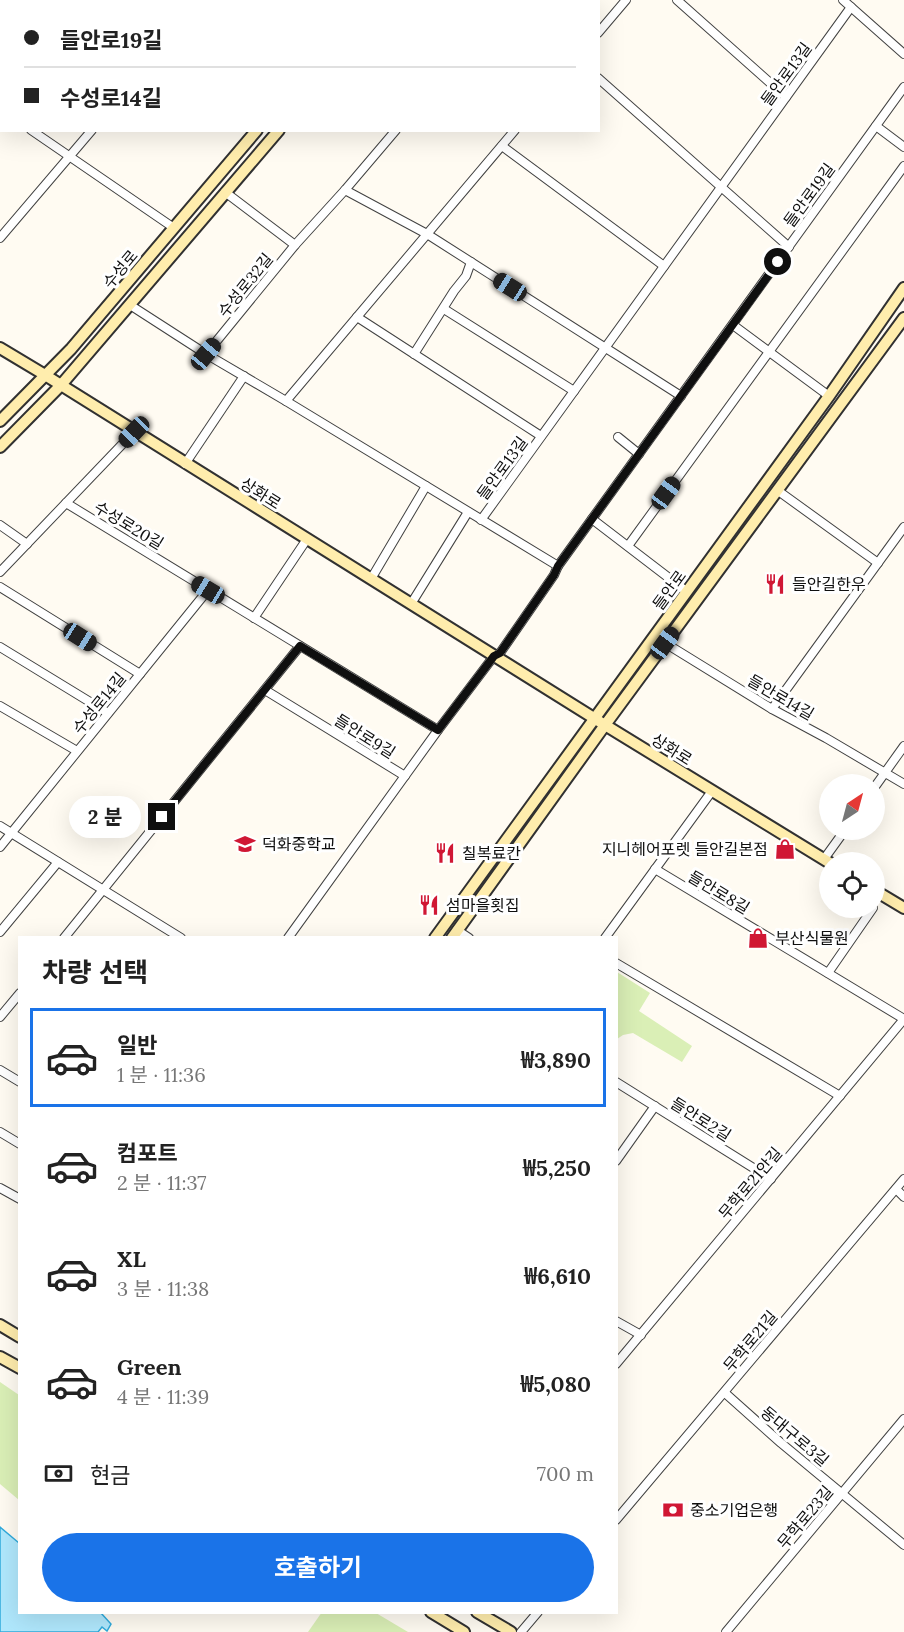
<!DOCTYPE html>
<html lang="ko">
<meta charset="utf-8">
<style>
:root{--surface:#fff;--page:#f6f6f6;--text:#222;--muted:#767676;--line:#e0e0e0;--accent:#1a73e8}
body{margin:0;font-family:Lora,"Noto Sans KR",serif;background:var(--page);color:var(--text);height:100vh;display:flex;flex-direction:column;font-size:22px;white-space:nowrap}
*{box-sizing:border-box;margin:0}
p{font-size:20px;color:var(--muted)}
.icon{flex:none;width:33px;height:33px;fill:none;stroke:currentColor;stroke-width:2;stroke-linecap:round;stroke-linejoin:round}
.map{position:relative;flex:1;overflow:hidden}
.sheet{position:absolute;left:18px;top:936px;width:600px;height:678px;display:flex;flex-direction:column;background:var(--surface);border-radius:0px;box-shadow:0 6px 24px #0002}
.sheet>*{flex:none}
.hud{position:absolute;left:0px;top:0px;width:600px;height:132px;box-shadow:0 6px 24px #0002;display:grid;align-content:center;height:132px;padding:0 24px;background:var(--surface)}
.needle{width:39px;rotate:36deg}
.buttons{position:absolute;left:819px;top:774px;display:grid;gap:12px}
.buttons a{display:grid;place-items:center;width:66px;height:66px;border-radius:50%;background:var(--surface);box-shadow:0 6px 24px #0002;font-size:30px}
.end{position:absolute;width:27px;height:27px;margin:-14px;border:8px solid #0f0f0f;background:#fff;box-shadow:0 0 0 3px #fff}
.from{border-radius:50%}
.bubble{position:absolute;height:42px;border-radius:21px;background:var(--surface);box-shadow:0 6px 24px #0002;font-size:20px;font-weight:700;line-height:42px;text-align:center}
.car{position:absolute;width:18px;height:36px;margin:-18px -9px;border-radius:8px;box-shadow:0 0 4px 2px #0007;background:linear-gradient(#222 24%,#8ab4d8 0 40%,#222 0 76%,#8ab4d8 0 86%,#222 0)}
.hud b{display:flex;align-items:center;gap:21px;height:57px;font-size:22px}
.hud b+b{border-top:2px solid var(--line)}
.hud i{width:15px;height:15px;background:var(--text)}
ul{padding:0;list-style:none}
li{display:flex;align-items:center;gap:18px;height:99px;margin:0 12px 9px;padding:0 12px;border:3px solid transparent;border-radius:0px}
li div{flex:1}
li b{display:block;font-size:22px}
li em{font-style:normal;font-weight:700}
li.selected{border-color:var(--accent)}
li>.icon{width:54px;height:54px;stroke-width:1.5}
h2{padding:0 24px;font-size:27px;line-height:72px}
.pay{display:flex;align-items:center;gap:15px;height:66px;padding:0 24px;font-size:22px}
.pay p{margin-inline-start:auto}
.action{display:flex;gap:12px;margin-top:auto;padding:12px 24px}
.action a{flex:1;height:69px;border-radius:36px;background:var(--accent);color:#fff;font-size:24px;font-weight:700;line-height:69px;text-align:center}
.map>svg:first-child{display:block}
</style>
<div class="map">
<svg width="904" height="1632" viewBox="0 0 904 1632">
<rect width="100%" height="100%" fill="#fffbf2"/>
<g fill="#daefb6">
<path d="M617,972L650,993L639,1011L692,1046L682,1062L633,1033L623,1035L617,1039Z"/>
<path d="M0,1382L19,1395V1500L0,1484Z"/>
<path d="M322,1612L376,1613L408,1632H308Z"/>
</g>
<path fill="#b0e8fd" stroke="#2faadc" stroke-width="1.5" d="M0,1527L19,1543L20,1612L101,1613L111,1624L107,1631L102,1627L98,1632H0Z"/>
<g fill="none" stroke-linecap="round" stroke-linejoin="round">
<g stroke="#424242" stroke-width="10">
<g id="street">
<path d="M217,0L219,2"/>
<path d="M513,0L515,2"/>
<path d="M677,0L786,97"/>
<path d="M843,0L904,54"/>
<path d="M203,2L204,0"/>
<path d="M506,2L508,0"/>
<path d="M598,33L626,0"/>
<path d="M598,78L789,247"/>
<path d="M0,110L2,111"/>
<path d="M876,126L904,147"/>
<path d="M31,130L174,228"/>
<path d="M396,130L345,190L295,245L206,354L286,401L558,566L904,87"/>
<path d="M502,146L664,266"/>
<path d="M345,190L427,234L681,396"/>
<path d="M225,192L295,245"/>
<path d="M0,238L92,130"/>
<path d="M130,305L206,354"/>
<path d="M444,309L574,391"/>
<path d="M357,317L541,436"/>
<path d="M733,325L829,396"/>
<path d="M414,354L454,291L466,276L471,262"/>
<path d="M286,401L515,130"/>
<path d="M618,437L639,454"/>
<path d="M185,464L244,376"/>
<path d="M777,490L878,563"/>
<path d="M66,503L438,730"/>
<path d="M592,519L686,591"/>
<path d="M481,520L851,7"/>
<path d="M0,525L27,544"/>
<path d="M628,546L904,166"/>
<path d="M0,572L134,432"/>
<path d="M371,579L426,486"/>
<path d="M0,587L140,674"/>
<path d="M411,604L468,512"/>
<path d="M254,618L307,539"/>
<path d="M665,643L772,709L826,738L904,784"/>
<path d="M0,647L108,713"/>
<path d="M265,690L405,776"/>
<path d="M0,706L77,751"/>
<path d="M772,709L904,527"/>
<path d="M874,788L904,746"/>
<path d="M0,826L181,938"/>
<path d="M0,847L208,590"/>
<path d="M824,859L845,830"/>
<path d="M655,869L904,1019"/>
<path d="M457,930L469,938"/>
<path d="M0,932L58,862"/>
<path d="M64,938L300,646"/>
<path d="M288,938L438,730L494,656L500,653L554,575L558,566"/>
<path d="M605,938L712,791"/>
<path d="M616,963L840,1096"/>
<path d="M828,973L873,908"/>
<path d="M0,1017L20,993"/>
<path d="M0,1070L20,1082"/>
<path d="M616,1082L771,1179"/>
<path d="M0,1132L20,1144"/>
<path d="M616,1161L655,1106"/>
<path d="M0,1188L20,1199"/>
<path d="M896,1189L904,1197"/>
<path d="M616,1321L641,1335"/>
<path d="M616,1364L904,1019"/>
<path d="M725,1393L781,1443L904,1545"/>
<path d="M616,1520L904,1179"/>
<path d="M521,1632L538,1612"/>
<path d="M726,1632L904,1419"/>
</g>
</g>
<g stroke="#313131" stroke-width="14">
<g id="secondary">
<path d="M367,2L368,0"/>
<path d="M390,2L391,0"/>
<path d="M0,348L45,375L605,725L830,863"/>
<path d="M0,421L71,349L257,130"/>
<path d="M0,447L61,385L279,130"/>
<path d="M874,890L904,908"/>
<path d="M435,938L829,396L904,288"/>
<path d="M452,938L605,725L904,318"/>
<path d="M0,1325L20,1337"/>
<path d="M0,1357L20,1368"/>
<path d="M431,1612L464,1632"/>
<path d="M477,1612L511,1632"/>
</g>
</g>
<use href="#street" stroke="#fff" stroke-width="8"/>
<use href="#secondary" stroke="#ffedad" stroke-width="10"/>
</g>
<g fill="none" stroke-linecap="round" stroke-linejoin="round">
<path stroke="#0f0f0f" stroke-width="8" d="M162,817L300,646L438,730L494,656L500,653L554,575L558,566L778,262"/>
</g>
<defs>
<g id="restaurant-bare" transform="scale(1.62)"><path d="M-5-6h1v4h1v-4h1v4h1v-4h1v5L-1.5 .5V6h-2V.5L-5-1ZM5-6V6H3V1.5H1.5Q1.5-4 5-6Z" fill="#d01734" stroke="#fff" stroke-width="2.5" paint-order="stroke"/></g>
<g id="school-bare" transform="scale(1.62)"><path d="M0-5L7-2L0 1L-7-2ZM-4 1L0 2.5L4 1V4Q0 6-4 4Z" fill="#d01734" stroke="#fff" stroke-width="2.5" paint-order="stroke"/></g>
<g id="shop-bare" transform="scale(1.62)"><path d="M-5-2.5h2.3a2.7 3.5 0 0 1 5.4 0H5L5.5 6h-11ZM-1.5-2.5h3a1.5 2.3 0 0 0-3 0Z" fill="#d01734" stroke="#fff" stroke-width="2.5" paint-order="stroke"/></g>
<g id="bank-bare" transform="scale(1.62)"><path d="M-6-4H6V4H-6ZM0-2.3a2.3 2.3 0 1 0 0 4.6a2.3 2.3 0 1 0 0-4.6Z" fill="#d01734" stroke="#fff" stroke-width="2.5" paint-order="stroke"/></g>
</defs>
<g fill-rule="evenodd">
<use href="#restaurant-bare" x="775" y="584"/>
<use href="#school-bare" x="245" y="844"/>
<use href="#shop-bare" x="785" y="849"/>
<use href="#restaurant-bare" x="445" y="853"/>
<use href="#restaurant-bare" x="429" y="905"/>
<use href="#shop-bare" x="758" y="938"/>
<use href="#bank-bare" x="673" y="1510"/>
</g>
<g text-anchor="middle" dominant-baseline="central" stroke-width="6" stroke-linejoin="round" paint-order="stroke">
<g font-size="16" fill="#0f0f0f" stroke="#fff">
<text transform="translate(786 74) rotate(-54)">들안로13길</text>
<text transform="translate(809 195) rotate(-54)">들안로19길</text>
<text transform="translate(120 269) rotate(-50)">수성로</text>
<text transform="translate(245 285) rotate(-51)">수성로32길</text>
<text transform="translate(502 468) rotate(-54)">들안로13길</text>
<text transform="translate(261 493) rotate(32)">상화로</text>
<text transform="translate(129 525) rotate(31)">수성로20길</text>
<text transform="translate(669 590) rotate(-54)">들안로</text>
<text transform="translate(781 697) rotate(30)">들안로14길</text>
<text transform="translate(99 703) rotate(-51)">수성로14길</text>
<text transform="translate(365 736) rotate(32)">들안로9길</text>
<text transform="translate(672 749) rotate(32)">상화로</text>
<text transform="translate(719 892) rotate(31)">들안로8길</text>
<text transform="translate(701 1119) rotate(32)">들안로2길</text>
<text transform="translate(750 1183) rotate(-50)">무학로21안길</text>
<text transform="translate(750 1341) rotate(-50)">무학로21길</text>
<text transform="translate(795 1436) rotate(40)">동대구로3길</text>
<text transform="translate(805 1517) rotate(-50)">무학로23길</text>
</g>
<g font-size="16" fill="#0f0f0f" stroke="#fff" text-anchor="start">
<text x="792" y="584">들안길한우</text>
<text x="262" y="844">덕화중학교</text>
<text x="768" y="849" text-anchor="end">지니헤어포렛 들안길본점</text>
<text x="462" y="853">칠복료칸</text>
<text x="446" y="905">섬마을횟집</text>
<text x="775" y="938">부산식물원</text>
<text x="690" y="1510">중소기업은행</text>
</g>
</g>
</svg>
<div class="buttons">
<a><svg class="needle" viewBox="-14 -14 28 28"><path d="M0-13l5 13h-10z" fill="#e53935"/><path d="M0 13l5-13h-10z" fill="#767676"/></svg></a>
<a><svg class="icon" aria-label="locate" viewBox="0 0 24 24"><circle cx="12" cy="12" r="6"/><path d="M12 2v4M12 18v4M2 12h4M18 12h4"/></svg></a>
</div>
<i class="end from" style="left:778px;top:262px"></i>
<i class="end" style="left:162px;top:817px"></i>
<div class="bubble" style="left:69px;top:796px;width:72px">2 분</div>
<i class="car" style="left:510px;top:287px;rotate:302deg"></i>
<i class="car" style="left:206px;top:354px;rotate:40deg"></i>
<i class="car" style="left:134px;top:432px;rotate:224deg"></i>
<i class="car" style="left:666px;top:493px;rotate:36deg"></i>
<i class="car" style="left:208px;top:590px;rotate:301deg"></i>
<i class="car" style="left:80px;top:637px;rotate:122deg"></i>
<i class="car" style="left:665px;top:643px;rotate:36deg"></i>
<div class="hud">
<b><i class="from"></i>들안로19길</b>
<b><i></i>수성로14길</b>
</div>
<section class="sheet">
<h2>차량 선택</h2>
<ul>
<li class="selected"><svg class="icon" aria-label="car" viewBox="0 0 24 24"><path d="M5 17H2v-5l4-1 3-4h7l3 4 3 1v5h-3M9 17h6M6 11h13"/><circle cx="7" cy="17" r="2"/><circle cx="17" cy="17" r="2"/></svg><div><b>일반</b><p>1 분 · 11:36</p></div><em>₩3,890</em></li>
<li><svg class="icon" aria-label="car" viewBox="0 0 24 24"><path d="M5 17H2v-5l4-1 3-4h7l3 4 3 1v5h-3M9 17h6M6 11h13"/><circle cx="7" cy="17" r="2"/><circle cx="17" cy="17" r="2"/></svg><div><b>컴포트</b><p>2 분 · 11:37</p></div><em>₩5,250</em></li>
<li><svg class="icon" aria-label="car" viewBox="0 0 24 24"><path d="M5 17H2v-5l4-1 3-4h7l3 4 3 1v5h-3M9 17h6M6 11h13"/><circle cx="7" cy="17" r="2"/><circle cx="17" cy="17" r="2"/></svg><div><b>XL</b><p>3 분 · 11:38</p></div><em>₩6,610</em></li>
<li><svg class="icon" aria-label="car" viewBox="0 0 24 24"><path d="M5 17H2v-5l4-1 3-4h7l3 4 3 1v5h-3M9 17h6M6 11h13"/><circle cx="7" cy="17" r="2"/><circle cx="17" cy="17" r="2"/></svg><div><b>Green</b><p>4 분 · 11:39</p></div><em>₩5,080</em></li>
</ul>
<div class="pay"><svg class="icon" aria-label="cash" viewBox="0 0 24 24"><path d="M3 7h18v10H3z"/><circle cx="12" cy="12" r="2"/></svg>현금<p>700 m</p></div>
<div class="action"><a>호출하기</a></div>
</section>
</div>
